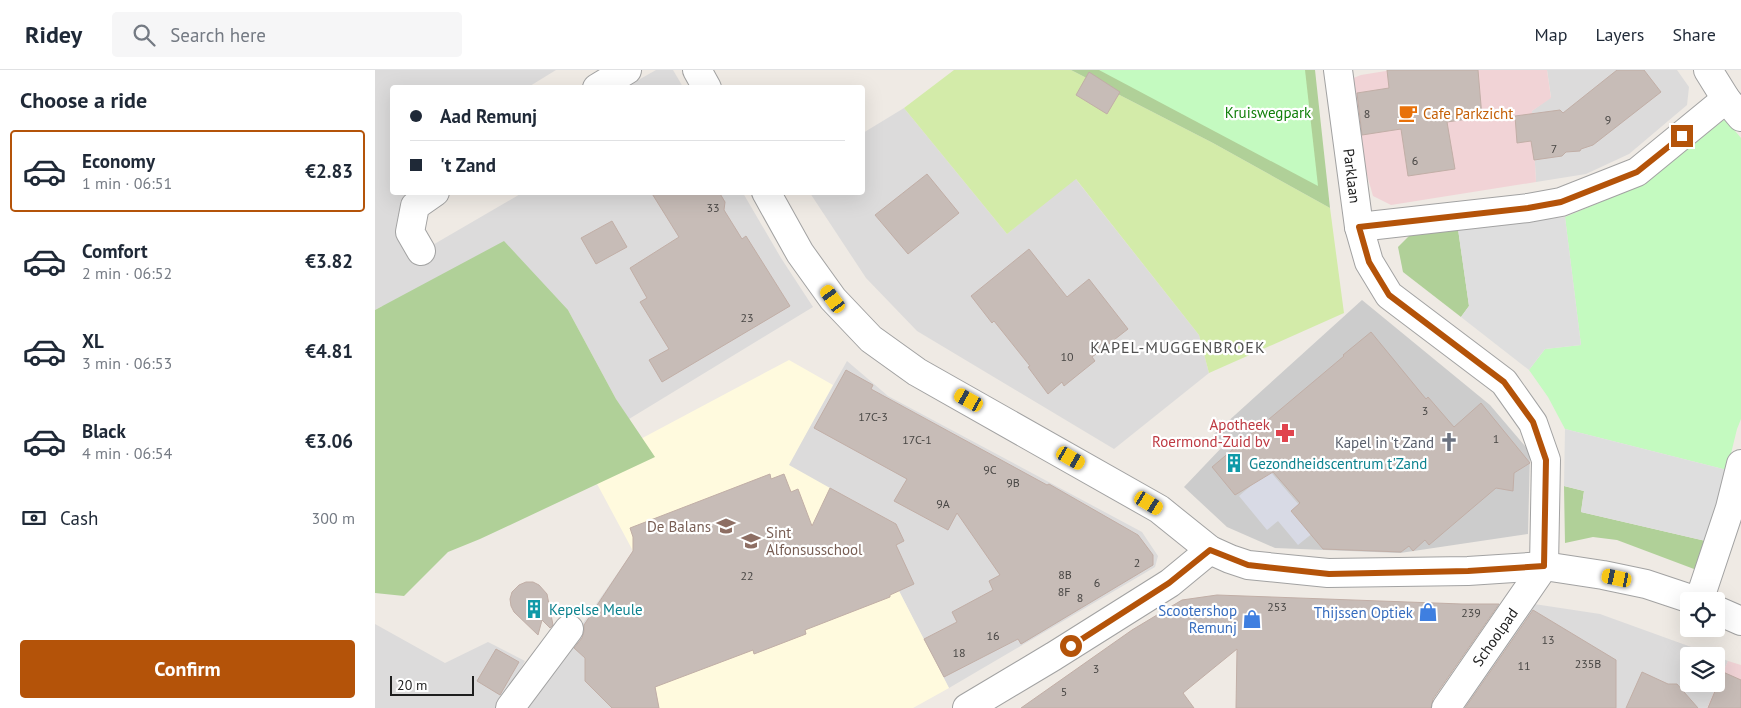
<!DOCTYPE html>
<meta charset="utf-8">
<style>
:root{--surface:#fff;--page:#f6f6f7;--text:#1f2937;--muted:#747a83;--line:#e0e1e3;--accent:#b45309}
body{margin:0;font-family:"PT Sans",sans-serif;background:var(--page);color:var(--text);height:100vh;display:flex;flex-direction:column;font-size:19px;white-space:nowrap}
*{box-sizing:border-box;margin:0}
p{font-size:16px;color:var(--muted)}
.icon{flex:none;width:28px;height:28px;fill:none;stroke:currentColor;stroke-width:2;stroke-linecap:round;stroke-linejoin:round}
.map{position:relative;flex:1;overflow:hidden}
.sheet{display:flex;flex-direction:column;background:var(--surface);width:375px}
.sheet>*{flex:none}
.top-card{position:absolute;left:15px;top:15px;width:475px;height:110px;border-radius:5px;box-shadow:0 5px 20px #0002;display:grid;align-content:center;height:110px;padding:0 20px;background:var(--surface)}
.tools{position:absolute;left:1305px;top:522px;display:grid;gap:10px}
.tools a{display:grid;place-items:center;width:45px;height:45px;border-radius:5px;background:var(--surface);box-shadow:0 5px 20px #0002;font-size:25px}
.scale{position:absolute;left:15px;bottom:12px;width:84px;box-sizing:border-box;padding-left:5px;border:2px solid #1e1e1e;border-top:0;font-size:14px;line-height:18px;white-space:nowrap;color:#1e1e1e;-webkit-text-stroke:4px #fff;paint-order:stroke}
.end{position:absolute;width:22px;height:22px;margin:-11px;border:6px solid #b45309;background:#fff;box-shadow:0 0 0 2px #fff}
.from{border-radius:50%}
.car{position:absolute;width:15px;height:30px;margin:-15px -8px;border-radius:6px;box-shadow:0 0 4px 1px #0007;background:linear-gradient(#f5c518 24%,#345 0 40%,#f5c518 0 76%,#345 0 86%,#f5c518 0)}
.top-card b{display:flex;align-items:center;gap:18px;height:48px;font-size:19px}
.top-card b+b{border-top:1px solid var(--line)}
.top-card i{width:12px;height:12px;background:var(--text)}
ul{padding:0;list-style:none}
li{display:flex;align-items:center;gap:15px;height:82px;margin:0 10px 8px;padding:0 10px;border:2px solid transparent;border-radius:5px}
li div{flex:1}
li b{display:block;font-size:19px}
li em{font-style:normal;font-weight:700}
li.active{border-color:var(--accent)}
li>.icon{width:45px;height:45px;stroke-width:1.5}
h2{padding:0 20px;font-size:22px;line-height:60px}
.pay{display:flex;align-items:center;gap:12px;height:55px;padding:0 20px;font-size:19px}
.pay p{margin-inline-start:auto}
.button{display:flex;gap:10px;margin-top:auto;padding:10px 20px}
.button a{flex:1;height:58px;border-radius:5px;background:var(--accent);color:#fff;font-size:20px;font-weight:700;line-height:58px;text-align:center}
header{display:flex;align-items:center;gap:30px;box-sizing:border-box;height:70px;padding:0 25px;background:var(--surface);border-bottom:1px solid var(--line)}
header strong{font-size:24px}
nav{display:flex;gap:28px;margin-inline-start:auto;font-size:18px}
.search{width:350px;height:45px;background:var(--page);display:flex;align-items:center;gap:12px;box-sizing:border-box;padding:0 18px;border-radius:5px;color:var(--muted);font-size:19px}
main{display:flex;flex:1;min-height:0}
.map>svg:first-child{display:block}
</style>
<header>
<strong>Ridey</strong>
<div class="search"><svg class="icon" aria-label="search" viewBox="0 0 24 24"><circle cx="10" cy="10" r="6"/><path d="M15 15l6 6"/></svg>Search here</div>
<nav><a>Map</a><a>Layers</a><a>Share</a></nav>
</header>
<main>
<section class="sheet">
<h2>Choose a ride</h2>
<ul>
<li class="active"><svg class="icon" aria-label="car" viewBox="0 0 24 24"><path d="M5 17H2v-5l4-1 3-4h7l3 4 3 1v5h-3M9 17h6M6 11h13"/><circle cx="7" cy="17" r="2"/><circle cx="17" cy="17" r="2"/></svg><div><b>Economy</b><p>1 min · 06:51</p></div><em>€2.83</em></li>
<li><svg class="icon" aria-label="car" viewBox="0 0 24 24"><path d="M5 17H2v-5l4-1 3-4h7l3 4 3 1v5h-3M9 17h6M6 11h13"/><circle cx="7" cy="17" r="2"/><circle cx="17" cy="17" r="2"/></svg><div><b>Comfort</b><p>2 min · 06:52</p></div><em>€3.82</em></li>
<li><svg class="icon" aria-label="car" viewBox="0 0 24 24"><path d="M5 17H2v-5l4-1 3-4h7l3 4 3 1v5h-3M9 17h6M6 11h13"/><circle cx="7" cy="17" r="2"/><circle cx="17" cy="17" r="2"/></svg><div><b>XL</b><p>3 min · 06:53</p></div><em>€4.81</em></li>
<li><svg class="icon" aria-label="car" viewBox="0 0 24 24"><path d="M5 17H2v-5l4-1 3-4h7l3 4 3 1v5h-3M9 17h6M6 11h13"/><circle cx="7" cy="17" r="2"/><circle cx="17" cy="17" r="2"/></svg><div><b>Black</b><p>4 min · 06:54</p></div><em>€3.06</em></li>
</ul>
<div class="pay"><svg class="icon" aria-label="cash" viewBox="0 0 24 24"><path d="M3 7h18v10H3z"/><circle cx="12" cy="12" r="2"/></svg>Cash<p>300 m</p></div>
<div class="button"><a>Confirm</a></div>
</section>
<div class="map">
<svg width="1366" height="638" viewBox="0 0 1366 638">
<rect width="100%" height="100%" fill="#efeae4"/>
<g fill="#dcdbdb">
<path d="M0,0H181L155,16L156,17L18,18V122L42,123L37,187L147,123H368L406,188L438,237L254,349L241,329L193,240L7,236L0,240Z"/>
<path d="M281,0H298L308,17H251Z"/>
<path d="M1172,0H1302L1314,17L1312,35L1254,84L1211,104L1161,112L1157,41L1176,27Z"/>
<path d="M529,38L632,164L700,108L824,265L834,303L739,379L542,261L491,208L435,123L488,122V63Z"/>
<path d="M472,291L513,326L767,462L783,486L780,497L574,618L524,521L456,457L454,420L413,395Z"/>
<path d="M258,481L284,638H149Z"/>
<path d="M1159,534L1225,544L1341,586H1314V614H1341V586L1353,591L1332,638H1085Z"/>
<path d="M0,554L70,593L113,572L150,591L123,638H0Z"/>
</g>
<g fill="#f1d3d6">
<path d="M1017,0H1172L1176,28L1157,41L1161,112L1016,135L998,126L982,70L976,9L986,5Z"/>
<path d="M1353,591L1366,595V638H1332Z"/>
</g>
<path fill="#fffade" d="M414,290L458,315L414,395L455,418L456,457L524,521L574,618L538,638H284L258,481L213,397Z"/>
<path fill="#ccc" d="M987,230L1115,335L1155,382L1153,464L1025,483L900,478L852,457L809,417L850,374L839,364Z"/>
<path fill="#d3eba9" d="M579,0H696L838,73L955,138L969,243L834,303L824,265L701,109L632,164L529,38Z"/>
<g fill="#b0d098">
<path d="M696,0H940L955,138L838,73Z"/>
<path d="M1083,159L1094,236L1086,247L1028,202L1023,177L1035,165Z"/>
<path d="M129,171L193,240L241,329L280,387L105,469L73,482L29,526L0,523V240Z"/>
<path d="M1189,416L1209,421L1206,442L1335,472L1327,502L1242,470L1218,467L1190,473Z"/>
</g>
<g fill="#c4fac0">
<path d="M724,0H930L943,116Z"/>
<path d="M1350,49L1366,68V349L1362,359L1352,400L1190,359L1173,327L1154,300L1170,279L1206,275L1190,147L1271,113Z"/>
</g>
<g fill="#dedede">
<path d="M1190,147L1206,275L1170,279L1154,300L1086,247L1094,236L1083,159Z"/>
<path d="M1190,359L1352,400L1335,472L1206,442L1209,421L1189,416Z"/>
</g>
<path fill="#d8dae5" d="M894,400L944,458L923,475L903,451L892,460L864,426Z"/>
<g fill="#c7bcb7" stroke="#c1aea6">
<path d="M1012,0H1103L1107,47L1072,52L1080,99L1033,106L1026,59L987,65L982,23L1014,18Z"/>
<path d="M1242,0H1269L1286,22L1218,75L1206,79L1205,81L1191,82L1187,86L1159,90L1156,71L1142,73L1140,46L1185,40L1188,43Z"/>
<path d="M714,2L745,22L732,44L701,25Z"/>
<path d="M552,104L584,143L533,184L500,145Z"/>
<path d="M276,122H344L350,132L349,140L367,169L371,166L415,236L287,312L274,290L294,279L265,232L272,228L255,198L304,167Z"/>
<path d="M237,151L252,177L221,194L206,168Z"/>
<path d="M654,179L692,227L714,209L753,259L717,287L720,291L689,316L687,312L673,324L653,297L655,296L619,251L617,253L596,226Z"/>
<path d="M996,262L1051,329L1053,327L1079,357L1106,333L1155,393L1139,403L1138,421L1121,418L1054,475L1050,470L1038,481L1034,476L1026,482L948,479L916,441L925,433L898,402L860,425L837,397L969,286L968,285Z"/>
<path d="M471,300L498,315L496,319L672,415L674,414L763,465L778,485V495L646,574L643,569L569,607L549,569L582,552L577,542L618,520L614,511L625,505L582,443L573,460L519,431L532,409L439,358Z"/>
<path d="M395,404L396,409L409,404L416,422L423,419L437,456L455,418L521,454L529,471L521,475L539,514L515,525V527L430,560L431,564L379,584L378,580L280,617L284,638H237L210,611V588L199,578L207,568L209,561V555L258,481V467L255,458Z"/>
<path d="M151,512H158L164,515L172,524L178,555L175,558L167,550L163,565L139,542L136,536L135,529L137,522L144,515Z"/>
<path d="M842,525L1087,534H1124L1058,629L1056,638H861L862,579L808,623L819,638H646L757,560L807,530Z"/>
<path d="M1158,540L1241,590V638H1090Z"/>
<path d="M121,579L144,592L125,625L102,611Z"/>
<path d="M1267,602L1293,614H1302L1323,638H1251Z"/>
<path d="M1348,602L1366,610V638H1333Z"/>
</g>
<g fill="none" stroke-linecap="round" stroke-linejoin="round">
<g stroke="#a2a2a2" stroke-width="30">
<g id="minor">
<path d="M963,0L984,157L994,192L1014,225L1129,312L1158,353L1171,390L1169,496L1071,638"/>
<path d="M1333,0L1351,29L1366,47"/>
<path d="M222,18L252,0"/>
<path d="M984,157L1153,138L1186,132L1262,102L1351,29"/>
<path d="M46,181L35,162L40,136L60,122"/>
<path d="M1324,531L1355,438L1366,394"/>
<path d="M135,638L194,559"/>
<path d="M592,638L679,586L795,513L835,480"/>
</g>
</g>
<g stroke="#a2a2a2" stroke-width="30">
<g id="tertiary">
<path d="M322,0L332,18"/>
<path d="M391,122L425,183L458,229L496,269L542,302L784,439L835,480L855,489L873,495L953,503L1093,501L1169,496L1228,505L1271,514L1322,531"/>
<path d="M1341,540L1366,551"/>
</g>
</g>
<use href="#minor" stroke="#fff" stroke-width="28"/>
<use href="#tertiary" stroke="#fff" stroke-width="28"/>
</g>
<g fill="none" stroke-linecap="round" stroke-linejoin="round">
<path stroke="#b45309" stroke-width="6" d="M696,576L794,513L835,480L873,495L954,504L1093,501L1169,496L1171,390L1158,352L1129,312L1014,225L994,192L984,157L1153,138L1186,132L1262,102L1307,66"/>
</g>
<defs>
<g id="cafe-bare" transform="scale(1.5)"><path d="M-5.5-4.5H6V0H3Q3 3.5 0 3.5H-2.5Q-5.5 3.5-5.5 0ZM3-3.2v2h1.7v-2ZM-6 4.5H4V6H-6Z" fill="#e8710a" stroke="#fff" stroke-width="2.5" paint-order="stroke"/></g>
<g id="pharmacy-bare" transform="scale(1.5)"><path d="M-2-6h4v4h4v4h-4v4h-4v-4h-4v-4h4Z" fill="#e0444e" stroke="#fff" stroke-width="2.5" paint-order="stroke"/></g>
<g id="church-bare" transform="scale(1.5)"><path d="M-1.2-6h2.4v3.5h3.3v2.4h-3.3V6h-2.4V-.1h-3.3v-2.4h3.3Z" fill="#6b7280" stroke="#fff" stroke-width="2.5" paint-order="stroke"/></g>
<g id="building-bare" transform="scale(1.5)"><path d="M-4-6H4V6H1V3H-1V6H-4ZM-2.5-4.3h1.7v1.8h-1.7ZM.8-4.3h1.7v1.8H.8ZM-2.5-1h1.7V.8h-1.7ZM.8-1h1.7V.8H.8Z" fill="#0f9aa8" stroke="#fff" stroke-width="2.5" paint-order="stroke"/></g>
<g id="school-bare" transform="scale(1.5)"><path d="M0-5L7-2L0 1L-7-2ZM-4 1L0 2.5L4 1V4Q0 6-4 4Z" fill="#8d6e63" stroke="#fff" stroke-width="2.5" paint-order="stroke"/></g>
<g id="shop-bare" transform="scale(1.5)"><path d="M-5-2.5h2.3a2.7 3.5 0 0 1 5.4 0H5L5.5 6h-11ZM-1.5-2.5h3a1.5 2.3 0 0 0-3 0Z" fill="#3f7fe0" stroke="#fff" stroke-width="2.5" paint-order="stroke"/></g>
</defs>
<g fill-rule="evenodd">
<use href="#cafe-bare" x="1033" y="43"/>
<use href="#pharmacy-bare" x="910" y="363"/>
<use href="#church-bare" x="1074" y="372"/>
<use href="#building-bare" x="859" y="393"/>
<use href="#school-bare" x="351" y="456"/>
<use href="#school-bare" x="376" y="471"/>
<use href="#building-bare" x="159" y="539"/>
<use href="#shop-bare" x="1053" y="542"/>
<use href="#shop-bare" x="877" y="549"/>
</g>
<g text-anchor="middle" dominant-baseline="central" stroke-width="4.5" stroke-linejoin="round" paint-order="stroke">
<g font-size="12" fill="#484644">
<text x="992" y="43">8</text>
<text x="1233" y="49">9</text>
<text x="1179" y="78">7</text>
<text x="1040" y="90">6</text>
<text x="338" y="137">33</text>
<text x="372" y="247">23</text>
<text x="692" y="286">10</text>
<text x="1050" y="340">3</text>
<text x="498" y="346">17C-3</text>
<text x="1121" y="368">1</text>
<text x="542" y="369">17C-1</text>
<text x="615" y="399">9C</text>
<text x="638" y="412">9B</text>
<text x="568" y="433">9A</text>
<text x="762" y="492">2</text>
<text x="690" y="504">8B</text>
<text x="372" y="505">22</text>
<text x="722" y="512">6</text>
<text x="689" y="521">8F</text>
<text x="705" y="527">8</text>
<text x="902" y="536">253</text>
<text x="1096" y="542">239</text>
<text x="618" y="565">16</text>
<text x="1173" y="569">13</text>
<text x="584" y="582">18</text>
<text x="1213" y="593">235B</text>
<text x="1149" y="595">11</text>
<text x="721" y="598">3</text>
<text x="689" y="621">5</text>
</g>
<g font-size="15" fill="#107f0a" stroke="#fff">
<text x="893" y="42">Kruiswegpark</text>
</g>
<g font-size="15" fill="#c56008" stroke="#fff" text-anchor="start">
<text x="1048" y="43">Cafe Parkzicht</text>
</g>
<g font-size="15" fill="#1e1e1e" stroke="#fff">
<text transform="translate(977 106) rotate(83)">Parklaan</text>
<text transform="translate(1120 567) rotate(-55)">Schoolpad</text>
</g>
<g font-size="15" fill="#be3a42" stroke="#fff" text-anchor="end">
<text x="895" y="354">Apotheek<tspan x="895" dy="17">Roermond-Zuid bv</tspan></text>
</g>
<g font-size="15" fill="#5b616d" stroke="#fff" text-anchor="end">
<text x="1059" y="372">Kapel in 't Zand</text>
</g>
<g font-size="15" fill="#0d838f" stroke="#fff" text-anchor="start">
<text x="874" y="393">Gezondheidscentrum t'Zand</text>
<text x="174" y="539">Kepelse Meule</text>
</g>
<g font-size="15" fill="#785e54" stroke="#fff" text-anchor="end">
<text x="336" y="456">De Balans</text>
<text x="391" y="462" text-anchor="start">Sint<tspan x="391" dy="17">Alfonsusschool</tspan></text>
</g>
<g font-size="15" fill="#366cbe" stroke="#fff" text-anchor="end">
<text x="862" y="540">Scootershop<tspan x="862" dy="17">Remunj</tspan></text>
<text x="1038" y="542">Thijssen Optiek</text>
</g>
<g font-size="16" letter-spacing="1" fill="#515151" stroke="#fff">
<text x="803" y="277">KAPEL-MUGGENBROEK</text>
</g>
</g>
</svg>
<div class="tools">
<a><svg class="icon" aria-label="locate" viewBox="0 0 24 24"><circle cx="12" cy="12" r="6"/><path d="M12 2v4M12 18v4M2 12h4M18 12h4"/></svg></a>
<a><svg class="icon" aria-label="layers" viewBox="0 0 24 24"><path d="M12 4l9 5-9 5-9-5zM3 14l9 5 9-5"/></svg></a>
</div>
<div class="scale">20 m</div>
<i class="end from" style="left:696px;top:576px"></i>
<i class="end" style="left:1307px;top:66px"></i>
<i class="car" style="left:458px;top:229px;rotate:324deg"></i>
<i class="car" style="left:594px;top:330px;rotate:299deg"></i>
<i class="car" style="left:696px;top:388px;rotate:120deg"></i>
<i class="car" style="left:774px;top:433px;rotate:121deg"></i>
<i class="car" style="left:1242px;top:508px;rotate:282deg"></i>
<div class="top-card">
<b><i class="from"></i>Aad Remunj</b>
<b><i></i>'t Zand</b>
</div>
</div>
</main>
